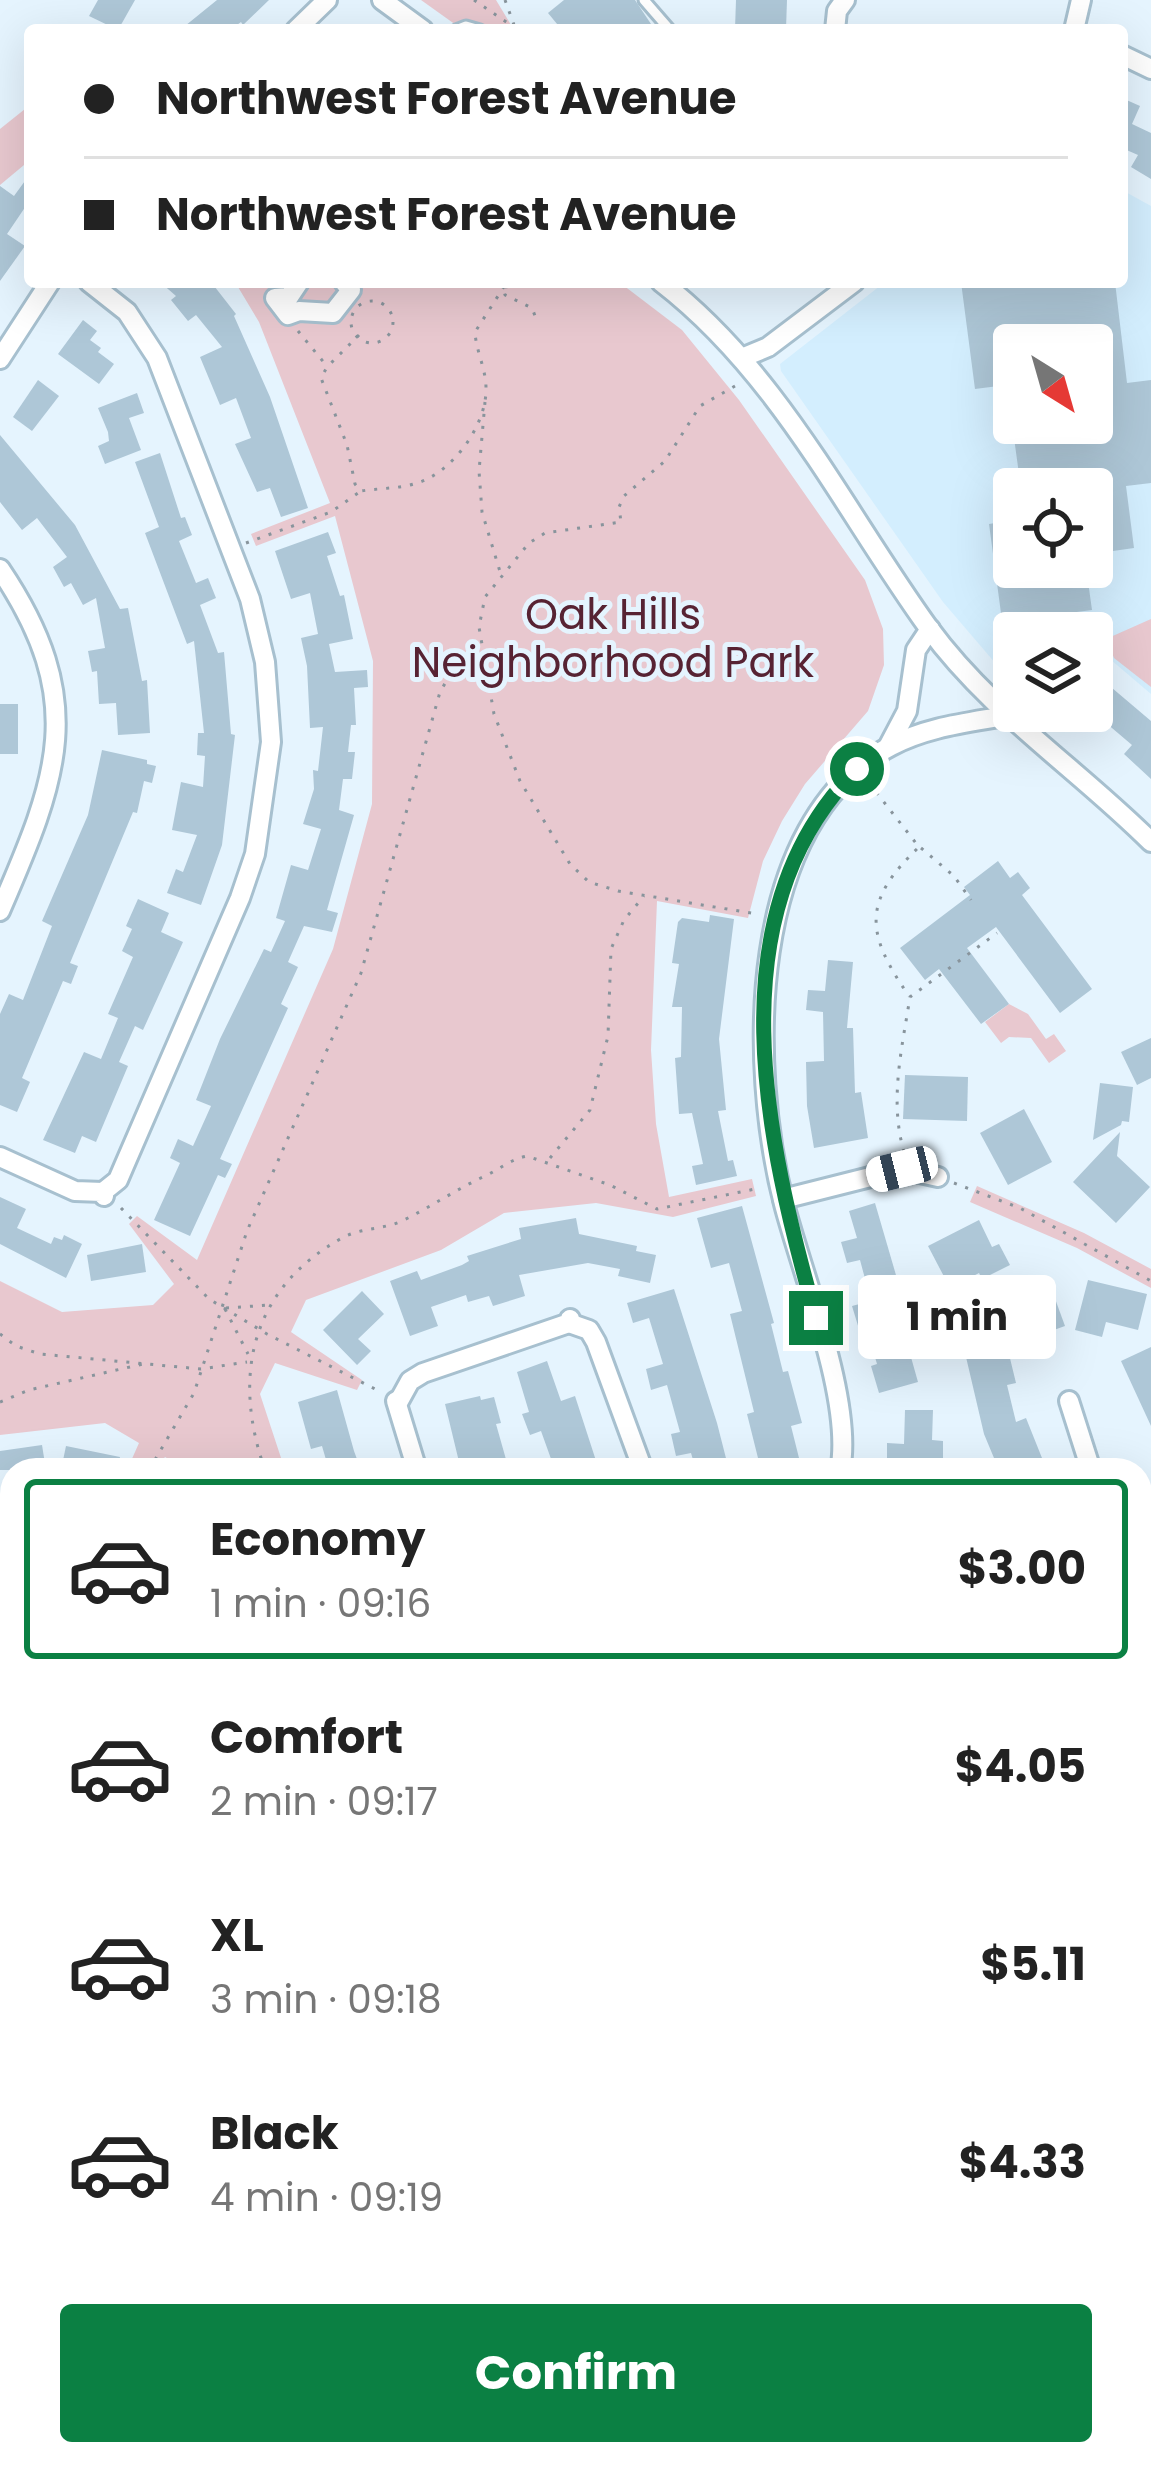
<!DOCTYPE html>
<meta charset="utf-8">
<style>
:root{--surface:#fff;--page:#f2f2f2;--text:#222;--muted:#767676;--line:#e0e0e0;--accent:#0b8043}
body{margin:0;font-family:Poppins,sans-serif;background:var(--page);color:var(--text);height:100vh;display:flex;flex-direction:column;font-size:45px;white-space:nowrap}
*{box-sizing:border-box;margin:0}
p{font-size:39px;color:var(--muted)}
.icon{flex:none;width:66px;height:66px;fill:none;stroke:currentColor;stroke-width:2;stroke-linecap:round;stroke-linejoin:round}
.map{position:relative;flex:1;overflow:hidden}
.sheet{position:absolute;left:0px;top:1458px;width:1152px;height:1008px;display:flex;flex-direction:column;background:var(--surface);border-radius:36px 36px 0 0;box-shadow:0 12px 48px #0002}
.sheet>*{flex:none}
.guide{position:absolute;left:24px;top:24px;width:1104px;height:264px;border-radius:12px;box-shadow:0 12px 48px #0002;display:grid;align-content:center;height:264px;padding:0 60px;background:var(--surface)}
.needle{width:78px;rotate:143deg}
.controls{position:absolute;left:993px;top:324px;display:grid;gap:24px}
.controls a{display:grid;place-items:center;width:120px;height:120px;border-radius:12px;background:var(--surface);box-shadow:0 12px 48px #0002;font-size:60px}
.end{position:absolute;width:54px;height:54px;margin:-27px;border:15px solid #0b8043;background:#fff;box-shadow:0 0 0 6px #fff}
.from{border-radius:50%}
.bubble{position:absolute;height:84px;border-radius:12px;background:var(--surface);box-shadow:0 12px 48px #0002;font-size:39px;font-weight:700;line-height:84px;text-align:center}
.car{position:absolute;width:36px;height:72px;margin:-36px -18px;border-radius:15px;box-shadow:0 0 9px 3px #0007;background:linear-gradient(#fff 24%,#345 0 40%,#fff 0 76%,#345 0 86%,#fff 0)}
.guide b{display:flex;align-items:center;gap:42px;height:114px;font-size:45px}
.guide b+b{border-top:3px solid var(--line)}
.guide i{width:30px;height:30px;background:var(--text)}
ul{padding:21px 0 0;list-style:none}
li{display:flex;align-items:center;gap:36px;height:180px;margin:0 24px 18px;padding:0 36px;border:6px solid transparent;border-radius:12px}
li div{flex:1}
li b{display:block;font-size:45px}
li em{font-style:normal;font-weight:700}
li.selected{border-color:var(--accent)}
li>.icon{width:108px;height:108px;stroke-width:1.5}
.cta{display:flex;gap:24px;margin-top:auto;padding:24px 60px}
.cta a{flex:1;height:138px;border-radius:12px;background:var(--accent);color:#fff;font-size:48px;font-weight:700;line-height:138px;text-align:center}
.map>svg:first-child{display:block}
</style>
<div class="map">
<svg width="1151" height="2466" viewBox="0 0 1151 2466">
<rect width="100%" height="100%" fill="#e5f4fe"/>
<path fill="#d3eefe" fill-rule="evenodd" d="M1122,190L1151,206V694L1104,654L1092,666V633H1014V685L943,602L781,371L780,364L885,282H1122ZM1014,345H1092V423H1014ZM1014,489H1092V567H1014Z"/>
<g fill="#e8c8cf">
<path d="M421,0H496L514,30H463Z"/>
<path d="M30,105V160L0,185V129Z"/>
<path d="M235,282H619L682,330L739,400L865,580L883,629L884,665L868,711L805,784L782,821L763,861L748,918L657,901L651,1050L656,1124L669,1197L752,1179L756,1196L673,1217L596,1203L504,1213L441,1250L306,1300L291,1332L362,1380L357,1390L275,1363L260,1394L285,1470H188L165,1457L155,1470H127L139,1443L105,1423L0,1435V1281L62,1312L153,1305L174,1284L129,1224L137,1216L197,1260L333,949L372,804L373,661L335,516L256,546L251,534L330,503L259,322Z"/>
<path d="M1151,619V687L1114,658L1106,639Z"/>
<path d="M1009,1004L1028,1014L1046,1039L1054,1034L1066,1051L1049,1063L1031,1038L1009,1037L1001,1043L985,1022Z"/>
<path d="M977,1186L1084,1233L1151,1269V1288L1077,1248L970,1202Z"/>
<path d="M0,2069L12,2084V2228L0,2212Z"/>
</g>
<g fill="#aec7d7">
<path d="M98,0H135L118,30L89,16Z"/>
<path d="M217,0H269L243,25L241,22L230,30H180Z"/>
<path d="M564,0H635L655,30H562L548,13Z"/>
<path d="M736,0H787L786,29H735Z"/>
<path d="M1122,98L1140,106L1132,124L1151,133V179L1131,167L1138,155L1122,148Z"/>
<path d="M30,174V200L7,234L25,246L0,281V186L14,196Z"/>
<path d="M160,282H211L236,314L234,316L270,397L308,508L281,517L270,488L257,492L235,444L251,438L236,398L220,405L200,357L222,347L196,315L188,321L171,300L176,296Z"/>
<path d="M961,282H1115L1127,383L1151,380V483L1126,486L1134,548L1092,554V489H1021L1012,423H1092V345H1014V384L975,389Z"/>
<path d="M83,320L97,331L90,340L101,348L98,352L114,364L99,384L58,354Z"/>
<path d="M38,380L59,396L32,431L13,417Z"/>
<path d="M137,393L144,413L129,418L141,450L105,464L98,446L109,441L108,432L98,408Z"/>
<path d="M0,435L75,525L120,609L128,608L142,681L147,680L150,733L118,735L116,703L99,704L97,671L92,672L88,651L105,648L96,598L83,605L71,583L64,587L53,567L67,557L37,518L22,530L0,502Z"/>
<path d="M160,453L181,518L185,517L192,535L179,541L196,583L208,578L216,598L200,605L218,653L224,652L231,734L235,735L222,845L201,905L167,893L176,869L183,872L197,835L172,830L181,782L203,787L205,756L197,755L198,733H204L194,641L187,644L145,533L159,527L135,462Z"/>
<path d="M1014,520V567H1086L1092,610L1069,613L1070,619L1003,628L989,524Z"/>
<path d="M328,532L336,553L327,556L340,596L344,595L353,639L329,644L335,672L367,670L368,687L354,688L356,725H351L348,752H355L352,779H343L339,810L354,815L327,910L338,913L332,932L304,926L288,962L298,967L281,1004L288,1008L220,1159L232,1164L225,1178L218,1175L190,1236L154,1220L180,1163L170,1158L178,1139L193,1146L211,1106L196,1100L220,1039L264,949L271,952L285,921L276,918L291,865L308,870L321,829L303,824L314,789L313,770L318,771L323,727L310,728L307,666L301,638L318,634L310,593L291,599L275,551Z"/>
<path d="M1092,671L1151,721V779L1124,754L1132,745L1092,711Z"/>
<rect x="0" y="704" width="18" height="50"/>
<path d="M102,750L147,760V764L156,766L152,783L144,781L137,813L133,812L70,963L78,966L71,984L63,981L22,1078L30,1082L17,1112L0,1105V1014L9,994L23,1000L52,926L42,921L88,815Z"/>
<path d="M998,861L1010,878L1018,872L1030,888L1022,895L1092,989L1060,1013L996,927L967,948L1009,1004L981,1024L939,969L925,980L900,948L970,895L964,887Z"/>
<path d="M138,899L169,913L161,932L183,942L143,1030L135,1026L119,1062L128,1066L96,1142L82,1136L75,1153L43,1140L84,1052L101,1059L118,1018L108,1014L133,957L122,951L132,929L126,926Z"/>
<path d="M710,915L734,919L719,1039L726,1110L718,1111L728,1161L733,1160L737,1176L696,1185L692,1166L703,1164L692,1113L679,1114L675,1058L681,1057L682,1007H672L679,964L672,963L678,922L682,918L709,922Z"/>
<path d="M828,960L853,962L847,1028H853L855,1093L861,1092L868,1138L814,1148L807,1106L806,1062L824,1061L823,1012L806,1010L808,990L825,991Z"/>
<path d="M1151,1038V1078L1137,1085L1121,1052Z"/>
<path d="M905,1075L968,1077L967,1121L903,1119Z"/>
<path d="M1100,1083L1133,1087L1129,1122L1122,1121L1121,1125L1093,1140Z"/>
<path d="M1024,1109L1052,1162L1008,1185L980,1133Z"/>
<path d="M1120,1132L1117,1156L1150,1187L1116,1223L1073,1182Z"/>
<path d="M0,1197L26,1209L17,1228L51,1244L54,1237L62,1240L64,1235L82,1244L66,1278L0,1244Z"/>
<path d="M875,1203L905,1306L883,1313L890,1340L905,1336L918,1382L879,1393L871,1366L877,1364L866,1327L859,1329L852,1306L871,1301L860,1260L847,1263L841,1242L857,1238L849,1211Z"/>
<path d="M742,1206L774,1323L771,1324L783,1372L788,1371L802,1423L791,1426L800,1462L767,1470H761L747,1414L754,1412L730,1314L742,1311L729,1263L711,1268L697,1218Z"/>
<path d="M576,1218L579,1234L637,1246L636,1251L656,1255L650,1283L618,1276L620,1269L588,1263L519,1275L525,1296L493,1306L489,1296L468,1302L466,1295L431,1307L438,1326L410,1336L390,1281L417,1271L421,1280L462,1265L469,1261L467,1256L521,1239L519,1228Z"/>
<path d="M979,1220L992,1247L999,1244L1010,1265L982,1279L979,1273L950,1288L928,1246Z"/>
<path d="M142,1244L146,1272L91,1281L87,1255Z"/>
<path d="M1088,1280L1147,1294L1138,1330L1106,1322L1102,1337L1075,1330Z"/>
<path d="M1050,1285L1065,1326L1012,1345L997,1305Z"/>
<path d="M674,1289L717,1423L729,1470H696L691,1453L676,1456L671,1434L680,1432L667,1385L651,1390L646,1369L663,1364L649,1318L633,1323L627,1303Z"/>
<path d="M362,1291L384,1314L358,1339L371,1351L357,1365L323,1330Z"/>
<path d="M1007,1346L1016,1383L1007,1385L1016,1422L1026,1418L1044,1463L1027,1470H999L984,1434L966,1357Z"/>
<path d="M1151,1347V1426L1121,1361Z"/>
<path d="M547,1361L561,1401L575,1396L599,1470H555L541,1431L530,1435L522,1414L529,1412L517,1372Z"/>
<path d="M337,1390L354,1451L361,1470H329L322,1446L311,1449L298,1402Z"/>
<path d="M480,1396L481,1400L494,1397L501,1423L496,1424L509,1470H461L445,1404Z"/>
<path d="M905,1410H933L932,1440L943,1441V1461L887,1460V1443L904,1444Z"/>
<path d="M42,1445L46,1470H0V1451Z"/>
<path d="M66,1446L120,1457L117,1470H61Z"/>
</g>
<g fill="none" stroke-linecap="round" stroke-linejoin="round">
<g stroke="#a7c0cf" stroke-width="15">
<g id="lane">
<path d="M644,0L670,30"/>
<path d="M456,30L466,26L480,30"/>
<path d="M1140,2350L1151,2361"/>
</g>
</g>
<g stroke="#a7c0cf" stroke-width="24">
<g id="street">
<path d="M382,0L423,30"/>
<path d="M296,30L327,0"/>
<path d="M835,30L837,11L845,0"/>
<path d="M1074,30L1081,0"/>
<path d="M1122,55L1151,69"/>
<path d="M89,282L127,312L157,358L250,599L265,662L271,742L255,854L240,898L124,1166L118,1180L103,1192"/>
<path d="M299,282L289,297L275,298L288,315L299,311L333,313L351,290L344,282"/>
<path d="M661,282C779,373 843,509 928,627C990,712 1078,769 1151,842"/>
<path d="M744,357L768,347L854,282"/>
<path d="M0,359L50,282"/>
<path d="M0,569C89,701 58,777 0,911"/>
<path d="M888,747L907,711L916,650L930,629"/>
<path d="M0,1157L75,1191L103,1192L104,1196"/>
<path d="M783,1199L902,1169L938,1177"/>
<path d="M569,1323L589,1330L596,1342L643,1470"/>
<path d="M396,1401L417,1470"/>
<path d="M399,1401L410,1381L423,1373L569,1323L570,1319"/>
<path d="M1069,1401L1091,1470"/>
<path d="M840,1470C854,1403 802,1274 784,1204C749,1067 745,822 891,746C927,727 966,723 1005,716"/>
<path d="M1140,1539L1151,1534"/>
<path d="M0,1541L12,1540"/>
<path d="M0,1889L12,1907"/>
<path d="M0,2419L12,2405"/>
<path d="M0,2423L12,2438"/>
<path d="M25,2454L34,2466"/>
<path d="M610,2454L624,2466"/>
</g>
</g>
<g stroke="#a7c0cf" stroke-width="33">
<g id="secondary">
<path d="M1140,1963L1151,1957"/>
<path d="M340,2466L356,2454"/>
</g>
</g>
<g stroke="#88949c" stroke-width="3" stroke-dasharray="3 9" stroke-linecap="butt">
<path d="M474,0L518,30"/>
<path d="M505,0L514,25"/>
<path d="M502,282L505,295L532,308L537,321"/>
<path d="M505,287L545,282"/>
<circle cx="372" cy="322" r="21"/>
<path d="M298,331L326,365"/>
<path d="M359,335L327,367L321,378L347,445L355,484L361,491C379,488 399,489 417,483C452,473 487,425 486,388C486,369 476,351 475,332L507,282"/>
<path d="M735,386L700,406L665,461L624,496L619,507L621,522L545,533L529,543L485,597L479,627L494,714L520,781L570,864L589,882L618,891L757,914"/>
<path d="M485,402L479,471L482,512L501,575"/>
<path d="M246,543L331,512L361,491"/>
<path d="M869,783L919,847C861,902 866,934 909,996"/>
<path d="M921,848L954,876L971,900"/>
<path d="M904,1152C889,1101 902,1048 910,997L997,933"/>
<path d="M550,1158L590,1110L608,1036L611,949L624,920L644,896"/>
<path d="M954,1183L1020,1208L1151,1281"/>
<path d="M121,1208L209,1299L267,1334L379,1391"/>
<path d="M226,1308L270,1305"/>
<path d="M225,1309L248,1354"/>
<path d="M0,1334L16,1346L40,1354L201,1369L247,1362"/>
<path d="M0,1402L29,1390L143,1364"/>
<path d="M149,1470L194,1393L247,1231L361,973L440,692L454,668L484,649"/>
<path d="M265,1470C232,1377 250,1289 342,1238C362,1227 384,1230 404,1220C432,1206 457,1189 485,1176C500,1169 511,1159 527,1156L610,1185L657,1209L760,1188"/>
<path d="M0,2133L12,2148"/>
<path d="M242,2454L250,2466"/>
</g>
<use href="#lane" stroke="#fff" stroke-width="9"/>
<use href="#street" stroke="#fff" stroke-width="18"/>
<use href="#secondary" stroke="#fff" stroke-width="27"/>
</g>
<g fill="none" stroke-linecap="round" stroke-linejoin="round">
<path stroke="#0b8043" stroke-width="15" d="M816,1318C767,1144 712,913 857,769"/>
</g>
<g text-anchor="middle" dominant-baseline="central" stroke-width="10" stroke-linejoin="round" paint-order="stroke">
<g font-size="42" fill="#572333" stroke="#e5f4fe">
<text x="613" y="614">Oak Hills<tspan x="613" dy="48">Neighborhood Park</tspan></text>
</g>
</g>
</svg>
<div class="controls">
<a><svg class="needle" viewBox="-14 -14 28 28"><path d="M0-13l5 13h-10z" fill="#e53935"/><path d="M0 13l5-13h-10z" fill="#767676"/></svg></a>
<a><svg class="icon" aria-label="locate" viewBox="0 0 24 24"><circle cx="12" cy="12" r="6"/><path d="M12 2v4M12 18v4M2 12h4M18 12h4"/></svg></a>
<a><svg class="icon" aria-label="layers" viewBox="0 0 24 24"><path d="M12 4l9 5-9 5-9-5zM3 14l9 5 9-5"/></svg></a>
</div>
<i class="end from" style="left:857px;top:769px"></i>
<i class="end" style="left:816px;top:1318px"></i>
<div class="bubble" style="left:858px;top:1275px;width:198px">1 min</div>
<i class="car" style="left:902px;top:1169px;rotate:256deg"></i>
<div class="guide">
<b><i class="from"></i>Northwest Forest Avenue</b>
<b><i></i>Northwest Forest Avenue</b>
</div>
<section class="sheet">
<ul>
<li class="selected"><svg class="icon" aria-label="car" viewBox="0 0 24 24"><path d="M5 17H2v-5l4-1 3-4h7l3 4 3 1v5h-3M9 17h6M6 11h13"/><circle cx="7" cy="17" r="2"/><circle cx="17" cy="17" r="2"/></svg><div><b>Economy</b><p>1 min · 09:16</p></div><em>$3.00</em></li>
<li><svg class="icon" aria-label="car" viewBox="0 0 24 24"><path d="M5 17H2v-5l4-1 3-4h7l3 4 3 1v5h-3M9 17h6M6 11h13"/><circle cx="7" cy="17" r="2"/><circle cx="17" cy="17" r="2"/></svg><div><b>Comfort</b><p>2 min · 09:17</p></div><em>$4.05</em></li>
<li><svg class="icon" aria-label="car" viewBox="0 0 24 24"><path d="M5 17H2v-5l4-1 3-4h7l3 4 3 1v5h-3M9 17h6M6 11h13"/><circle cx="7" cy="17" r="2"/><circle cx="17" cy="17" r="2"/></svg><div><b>XL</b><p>3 min · 09:18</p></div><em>$5.11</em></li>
<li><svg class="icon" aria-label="car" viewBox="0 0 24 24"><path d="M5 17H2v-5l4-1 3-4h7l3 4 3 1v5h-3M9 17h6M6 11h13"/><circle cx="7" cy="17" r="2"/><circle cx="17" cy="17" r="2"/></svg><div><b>Black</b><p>4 min · 09:19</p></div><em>$4.33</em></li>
</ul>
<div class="cta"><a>Confirm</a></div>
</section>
</div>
